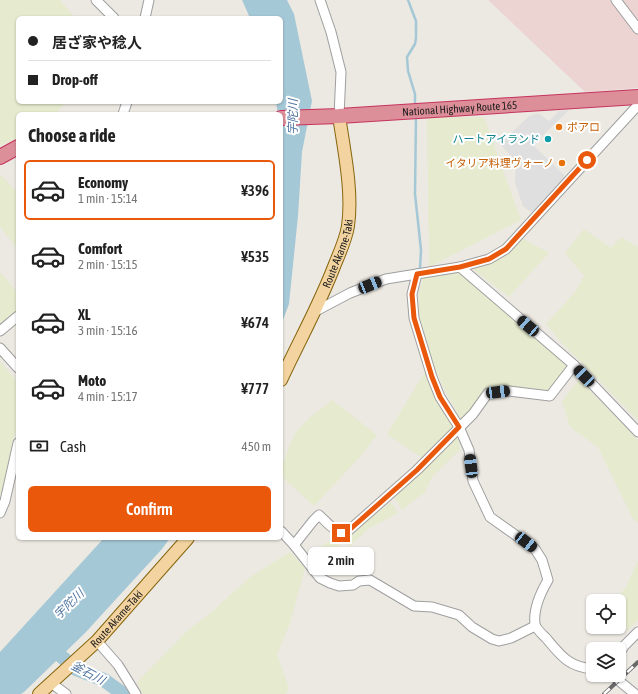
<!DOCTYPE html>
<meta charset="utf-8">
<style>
:root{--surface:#fff;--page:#f2f2f2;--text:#222;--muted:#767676;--line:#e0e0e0;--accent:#ea580c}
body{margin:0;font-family:"Asap Condensed","Noto Sans JP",sans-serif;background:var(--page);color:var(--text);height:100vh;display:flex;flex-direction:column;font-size:15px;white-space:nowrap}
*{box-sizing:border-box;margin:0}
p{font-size:13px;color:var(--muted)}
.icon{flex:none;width:22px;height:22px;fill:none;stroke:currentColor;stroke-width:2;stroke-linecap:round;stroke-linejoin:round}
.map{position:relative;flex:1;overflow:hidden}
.side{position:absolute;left:16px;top:112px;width:267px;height:428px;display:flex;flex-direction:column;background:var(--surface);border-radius:6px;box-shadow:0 1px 3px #0004}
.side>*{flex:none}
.hud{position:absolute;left:16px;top:16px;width:267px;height:88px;border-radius:6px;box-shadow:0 1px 3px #0004;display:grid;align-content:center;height:88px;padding:0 12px;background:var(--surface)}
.controls{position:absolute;left:586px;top:594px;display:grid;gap:8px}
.controls a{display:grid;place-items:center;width:40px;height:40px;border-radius:6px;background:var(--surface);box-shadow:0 1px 3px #0004;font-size:20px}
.end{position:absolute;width:18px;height:18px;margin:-9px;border:5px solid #ea580c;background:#fff;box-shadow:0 0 0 2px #fff}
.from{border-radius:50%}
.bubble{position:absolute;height:28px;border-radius:6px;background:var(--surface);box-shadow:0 1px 3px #0004;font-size:13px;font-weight:600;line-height:28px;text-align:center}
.car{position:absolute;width:12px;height:24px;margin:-12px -6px;border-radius:5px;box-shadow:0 0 3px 1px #0007;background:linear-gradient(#222 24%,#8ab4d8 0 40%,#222 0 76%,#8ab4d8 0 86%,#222 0)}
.hud b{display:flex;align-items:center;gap:14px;height:38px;font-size:15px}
.hud b+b{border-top:1px solid var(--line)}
.hud i{width:10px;height:10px;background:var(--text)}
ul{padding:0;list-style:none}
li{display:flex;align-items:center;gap:12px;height:60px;margin:0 8px 6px;padding:0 4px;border:2px solid transparent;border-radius:6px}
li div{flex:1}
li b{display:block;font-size:15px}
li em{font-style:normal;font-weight:600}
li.current{border-color:var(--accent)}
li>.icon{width:36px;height:36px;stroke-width:1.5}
h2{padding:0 12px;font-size:18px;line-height:48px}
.pay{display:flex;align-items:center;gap:10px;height:44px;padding:0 12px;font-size:15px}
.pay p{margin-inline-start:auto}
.primary-button{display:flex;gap:8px;margin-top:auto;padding:8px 12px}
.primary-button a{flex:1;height:46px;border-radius:6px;background:var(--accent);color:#fff;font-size:16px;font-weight:600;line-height:46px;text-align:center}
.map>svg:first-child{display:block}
</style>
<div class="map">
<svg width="638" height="694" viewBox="0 0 638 694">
<rect width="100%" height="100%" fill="#ece9e2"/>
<path fill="#ecd4d2" d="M488,0H638V88L585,92Z"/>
<g fill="#e6eace">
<path d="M0,0H60L75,18H18V102H66L55,114H18V138L0,146Z"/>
<path d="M427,117H484L521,220L429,267Z"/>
<path d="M0,174L18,193V249L0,227Z"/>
<path d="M584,229L611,248L621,237L638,247V420L562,343L546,324L576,291L584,276L565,253Z"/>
<path d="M524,239L549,253L509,297L474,270L475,266Z"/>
<path d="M458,271L569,365L549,392L486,390L478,404L462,420L447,395L433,364L419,314V293L423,278Z"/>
<path d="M0,272L18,293V313L0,327Z"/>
<path d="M0,361L18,383V419L2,494L0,495Z"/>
<path d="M425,372L438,399L455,427L422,458L387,434Z"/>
<path d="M579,380L638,440V523L632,517L598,447L570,427L562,401Z"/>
<path d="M332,400L377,435L358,459L314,506L281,476V469L289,447L296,432L308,419Z"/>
<path d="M458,435L460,450L432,477L425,492L402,510L394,497Z"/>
<path d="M391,502L398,513L368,529L349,547L344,539Z"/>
<path d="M335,537L344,552L318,566L309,555Z"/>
<path d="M290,552L305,568L290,623L277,655L289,688L286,694H143L137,682L186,632L214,610L250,577Z"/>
<path d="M638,561V620L627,631L619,624V601H614L626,587Z"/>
</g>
<path fill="#dfdfdf" d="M569,110L533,145L566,177L532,213L523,206L515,183L516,161L500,144L529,116L538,113L549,121L559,111Z"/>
<g fill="#a5c8d6">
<path d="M242,0H287L294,14L312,101L302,152L298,216L289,304L281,325V114H278L276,102H281V18H250Z"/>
<path d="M104,538H170L162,549L85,633L24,692L21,694H0V652Z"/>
</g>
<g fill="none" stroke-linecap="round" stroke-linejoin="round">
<g stroke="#a5c8d6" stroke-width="2.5">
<path d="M408,0L416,21V38L415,44L407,57L408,71L415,94V107"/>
<path d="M416,116L415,194L421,250L420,269"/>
</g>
<path stroke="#a5c8d6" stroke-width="14" d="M47,644L76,669L104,680L123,694"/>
<g stroke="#9f9f9f" stroke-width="11">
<g id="minor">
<path d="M96,0L114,18"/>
<path d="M320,0L331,32L341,72L339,116"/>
<path d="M616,0L638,29"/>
<path d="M145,18L149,0"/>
<path d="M123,114L127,102"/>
<path d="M460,267L574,365L638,432"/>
<path d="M417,274L412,294L414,318L432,377L440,397L459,427L469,450L473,481L490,517L535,549L542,560L548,580C541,592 533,609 535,624C536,629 542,634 546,638C561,656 569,667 593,669"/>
<path d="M316,311L350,293L386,279L460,267L489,259L506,249L638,105"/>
<path d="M0,331L18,316"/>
<path d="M0,348L18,368"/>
<path d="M0,513L5,501L18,443"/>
<path d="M281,531L294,545L320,578L330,583L339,586L353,585L359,581L370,580L414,606L432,607L459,615L472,627L492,639L499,641L511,638L535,626"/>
<path d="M294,545L313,521L319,515C328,523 335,534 347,532L417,470L473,414L488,393L509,391L550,396L574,365"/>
<path d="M97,641L118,665L136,694"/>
<path d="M619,654L624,646L638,632"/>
<path d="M612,675L635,694"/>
<path d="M51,683L66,694"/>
</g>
</g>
<g stroke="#86650d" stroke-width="14">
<g id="major">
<path id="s1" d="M281,380C299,341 320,304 335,264C340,252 346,239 348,226C353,192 344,150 339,116"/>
<path id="s2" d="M39,694L97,641L188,538"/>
</g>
</g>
<g stroke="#c6335d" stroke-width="16">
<g id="highway">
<path id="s3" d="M281,118L339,116L638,97"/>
<path d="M0,157L18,147"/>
</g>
</g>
<use href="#minor" stroke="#fff" stroke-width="9"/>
<use href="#major" stroke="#f3d4a0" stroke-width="12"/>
<use href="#highway" stroke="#dd8f99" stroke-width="14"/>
<g stroke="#696969" stroke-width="4">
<path id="rail" d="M604,694L638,662"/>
</g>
<use href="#rail" stroke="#fff" stroke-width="2.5" stroke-dasharray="8" stroke-linecap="butt"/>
</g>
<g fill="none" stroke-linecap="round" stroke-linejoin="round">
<path stroke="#ea580c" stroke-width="5" d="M341,533L347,532L417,470L459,427L440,397L432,377L414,318L412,294L417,274L460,267L489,259L506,249L587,160"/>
</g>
<g fill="#e8710a" stroke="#fff" stroke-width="1.5">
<circle cx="559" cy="127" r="4"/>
<circle cx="562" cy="163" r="4"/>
</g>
<circle fill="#0f9aa8" stroke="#fff" stroke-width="1.5" cx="548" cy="139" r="4"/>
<g text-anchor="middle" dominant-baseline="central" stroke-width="4" stroke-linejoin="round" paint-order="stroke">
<g font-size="11" fill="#1b1b1b" stroke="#fff">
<text stroke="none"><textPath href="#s3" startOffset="179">National Highway Route 165</textPath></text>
<text stroke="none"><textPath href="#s1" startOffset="139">Route Akame-Taki</textPath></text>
<text stroke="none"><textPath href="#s2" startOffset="108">Route Akame-Taki</textPath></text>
</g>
<g font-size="11" fill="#c56008" stroke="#fff" text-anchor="start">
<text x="567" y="127">ポアロ</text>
<text x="554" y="163" text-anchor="end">イタリア料理ヴォーノ</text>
</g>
<g font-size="11" fill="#0d838f" stroke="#fff" text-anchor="end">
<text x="540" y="139">ハートアイランド</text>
</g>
<g font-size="12" font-style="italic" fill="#5175a1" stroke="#fff">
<text transform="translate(293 117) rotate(-89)">宇陀川</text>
<text transform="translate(69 604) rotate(-44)">宇陀川</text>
<text transform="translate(88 673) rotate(28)">釜石川</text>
</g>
</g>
</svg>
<div class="controls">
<a><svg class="icon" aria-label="locate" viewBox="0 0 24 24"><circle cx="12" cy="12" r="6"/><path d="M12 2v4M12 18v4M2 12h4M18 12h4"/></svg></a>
<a><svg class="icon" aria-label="layers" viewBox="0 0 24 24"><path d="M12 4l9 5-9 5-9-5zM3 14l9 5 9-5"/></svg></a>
</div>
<i class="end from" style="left:587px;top:160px"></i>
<i class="end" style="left:341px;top:533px"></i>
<div class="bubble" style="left:308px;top:547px;width:66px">2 min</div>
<i class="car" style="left:370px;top:285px;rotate:68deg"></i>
<i class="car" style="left:528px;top:326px;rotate:311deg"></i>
<i class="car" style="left:584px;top:376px;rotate:316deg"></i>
<i class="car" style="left:498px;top:392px;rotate:83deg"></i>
<i class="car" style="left:471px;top:466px;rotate:353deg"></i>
<i class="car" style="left:526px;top:542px;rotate:128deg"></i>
<div class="hud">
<b><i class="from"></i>居ざ家や稔人</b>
<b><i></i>Drop-off</b>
</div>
<section class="side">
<h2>Choose a ride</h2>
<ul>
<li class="current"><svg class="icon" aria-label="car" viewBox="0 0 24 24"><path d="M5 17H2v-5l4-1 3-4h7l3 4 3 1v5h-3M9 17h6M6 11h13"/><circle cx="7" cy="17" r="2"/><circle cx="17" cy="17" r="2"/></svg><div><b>Economy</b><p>1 min · 15:14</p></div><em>¥396</em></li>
<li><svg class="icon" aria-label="car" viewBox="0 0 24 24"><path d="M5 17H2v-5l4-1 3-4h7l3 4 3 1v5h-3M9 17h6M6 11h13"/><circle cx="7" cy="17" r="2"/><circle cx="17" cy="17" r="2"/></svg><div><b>Comfort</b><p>2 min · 15:15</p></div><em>¥535</em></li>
<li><svg class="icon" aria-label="car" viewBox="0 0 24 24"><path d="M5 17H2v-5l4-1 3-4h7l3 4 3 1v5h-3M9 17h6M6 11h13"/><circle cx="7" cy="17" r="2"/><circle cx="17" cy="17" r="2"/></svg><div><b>XL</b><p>3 min · 15:16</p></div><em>¥674</em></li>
<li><svg class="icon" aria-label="car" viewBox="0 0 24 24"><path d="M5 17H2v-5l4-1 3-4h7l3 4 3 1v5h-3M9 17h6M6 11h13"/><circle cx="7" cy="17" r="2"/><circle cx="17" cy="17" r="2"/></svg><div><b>Moto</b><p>4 min · 15:17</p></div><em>¥777</em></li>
</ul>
<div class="pay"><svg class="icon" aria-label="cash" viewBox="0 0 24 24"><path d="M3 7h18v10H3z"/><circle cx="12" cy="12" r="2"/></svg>Cash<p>450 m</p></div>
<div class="primary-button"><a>Confirm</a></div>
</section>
</div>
